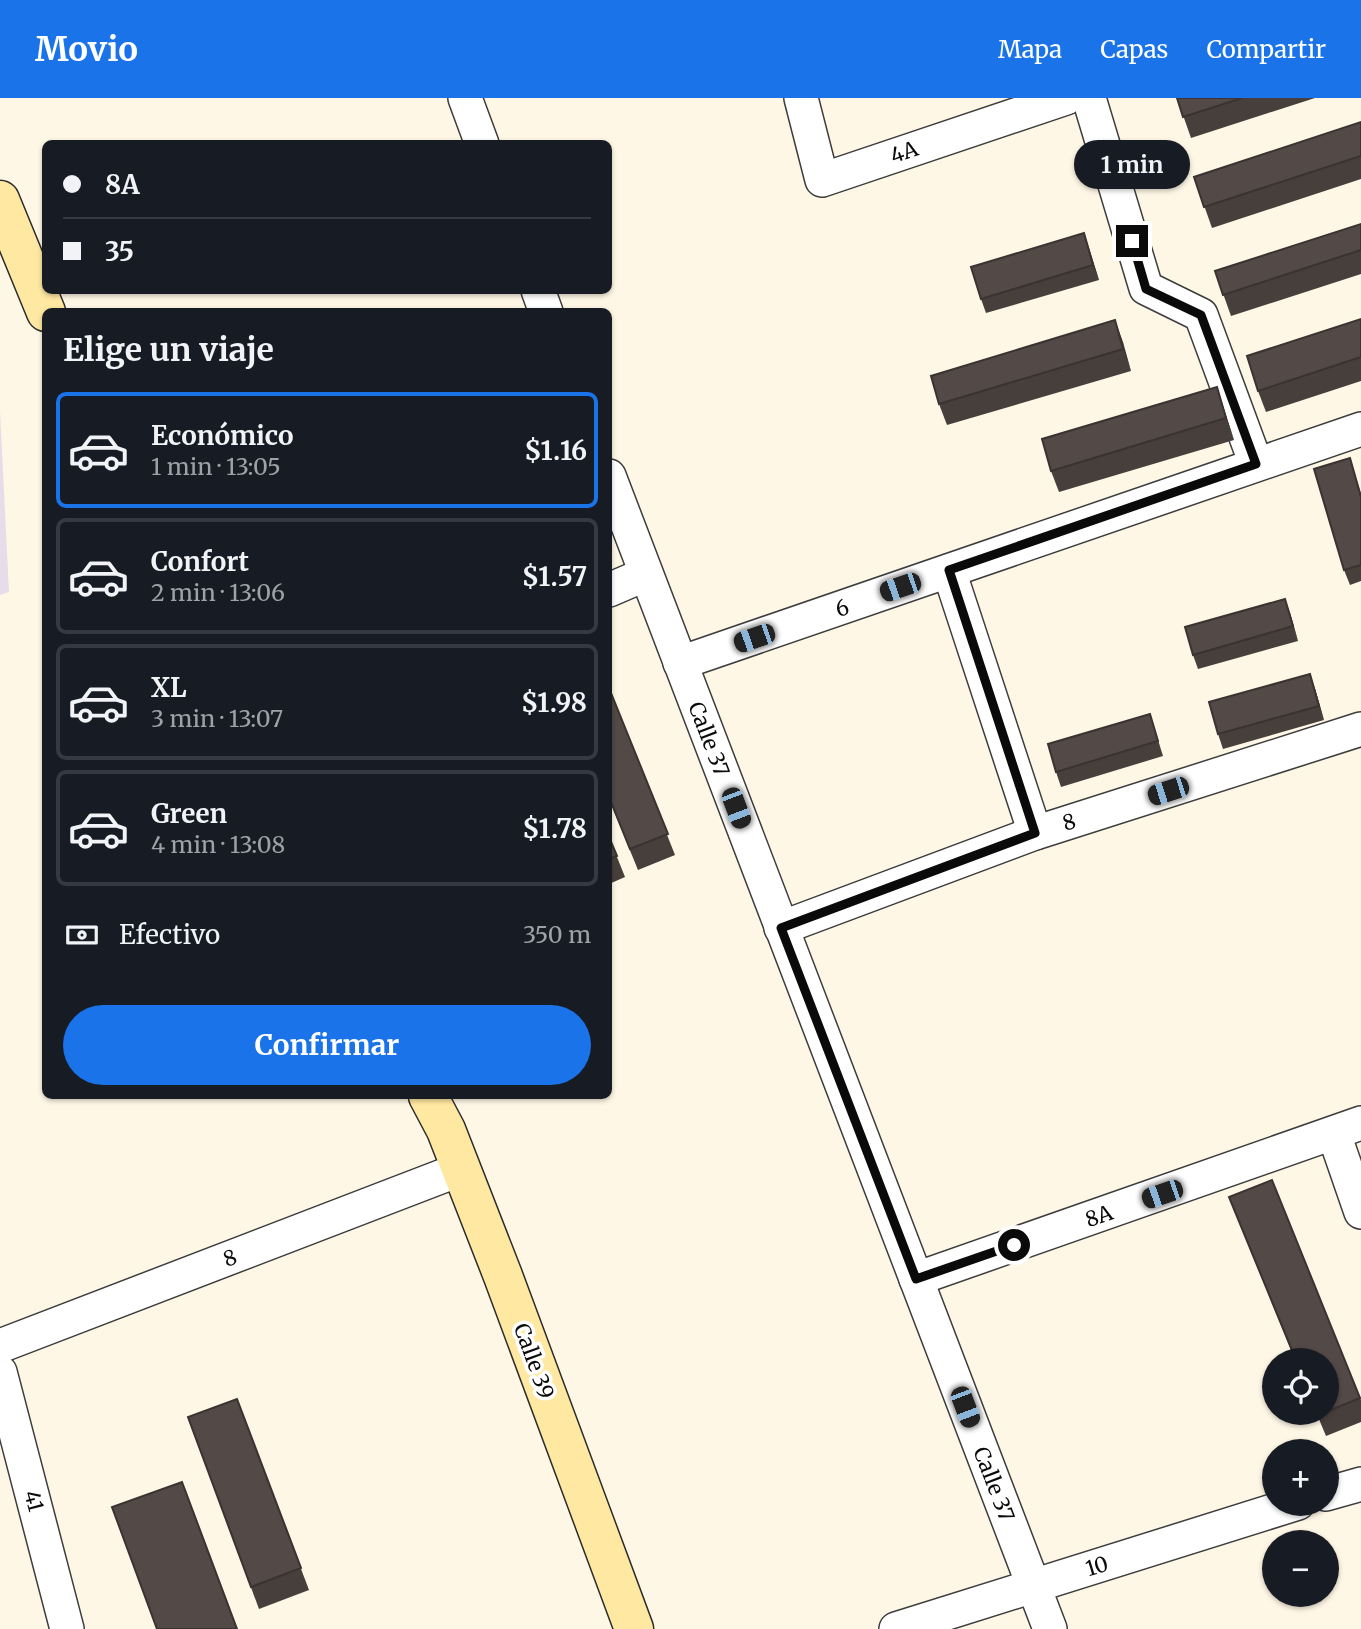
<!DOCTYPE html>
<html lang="es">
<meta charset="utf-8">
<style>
:root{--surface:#171b24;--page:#20242c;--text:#f1f3f6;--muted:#9ea1a6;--line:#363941;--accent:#1a73e8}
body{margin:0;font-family:Merriweather,serif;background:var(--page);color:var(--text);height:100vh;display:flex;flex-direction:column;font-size:26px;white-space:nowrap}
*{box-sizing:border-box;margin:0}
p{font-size:23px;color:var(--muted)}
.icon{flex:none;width:38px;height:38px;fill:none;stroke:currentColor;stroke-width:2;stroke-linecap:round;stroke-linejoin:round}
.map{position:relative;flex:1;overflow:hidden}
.sheet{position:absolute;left:42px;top:210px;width:570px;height:791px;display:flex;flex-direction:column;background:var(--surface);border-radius:10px;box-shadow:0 2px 5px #0004}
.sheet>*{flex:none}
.guide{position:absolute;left:42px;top:42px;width:570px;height:154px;border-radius:10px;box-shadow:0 2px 5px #0004;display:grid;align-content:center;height:154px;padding:0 21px;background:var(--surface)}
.tools{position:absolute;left:1262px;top:1250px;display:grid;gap:14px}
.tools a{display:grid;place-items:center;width:77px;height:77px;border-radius:50%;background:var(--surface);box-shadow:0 2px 5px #0004;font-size:35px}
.end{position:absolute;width:32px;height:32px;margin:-16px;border:9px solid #0a0a0a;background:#fff;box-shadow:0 0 0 4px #fff}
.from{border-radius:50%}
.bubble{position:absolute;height:49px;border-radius:24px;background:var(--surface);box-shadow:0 2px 5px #0004;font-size:23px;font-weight:700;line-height:49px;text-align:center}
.car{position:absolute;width:21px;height:42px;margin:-21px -10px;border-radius:9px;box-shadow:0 0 5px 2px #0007;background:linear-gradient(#222 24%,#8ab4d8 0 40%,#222 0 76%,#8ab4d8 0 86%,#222 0)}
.guide b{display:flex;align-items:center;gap:24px;height:66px;font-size:26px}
.guide b+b{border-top:2px solid var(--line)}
.guide i{width:18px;height:18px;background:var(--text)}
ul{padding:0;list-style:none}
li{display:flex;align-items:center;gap:21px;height:116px;margin:0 14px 10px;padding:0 7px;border:4px solid var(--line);border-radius:10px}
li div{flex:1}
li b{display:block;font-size:26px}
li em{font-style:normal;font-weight:700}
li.selected{border-color:var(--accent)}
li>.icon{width:63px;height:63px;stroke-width:1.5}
h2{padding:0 21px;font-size:32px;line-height:84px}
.pay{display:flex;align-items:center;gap:18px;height:77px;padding:0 21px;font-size:26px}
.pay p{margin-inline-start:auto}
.button{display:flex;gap:14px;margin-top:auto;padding:14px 21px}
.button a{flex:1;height:80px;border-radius:42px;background:var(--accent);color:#fff;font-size:28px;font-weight:700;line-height:80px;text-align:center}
header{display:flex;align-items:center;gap:42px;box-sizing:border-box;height:98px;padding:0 35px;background:var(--accent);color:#fff}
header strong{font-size:33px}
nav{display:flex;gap:38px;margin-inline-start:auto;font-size:24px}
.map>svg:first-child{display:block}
</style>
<header>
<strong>Movio</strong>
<nav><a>Mapa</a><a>Capas</a><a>Compartir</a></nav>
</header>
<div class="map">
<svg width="1361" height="1531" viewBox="0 0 1361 1531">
<rect width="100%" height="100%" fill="#fff7e6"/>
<path fill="#e7ddea" d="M0,312L9,494L0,497Z"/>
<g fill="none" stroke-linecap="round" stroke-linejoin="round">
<g stroke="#3d3d3d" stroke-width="36">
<g id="street">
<path d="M465,0L482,46"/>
<path d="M801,0L822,82L1066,0"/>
<path d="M1089,0L1146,190L1201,217L1256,366"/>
<path d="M538,192L546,214"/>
<path d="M609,378L1050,1531"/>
<path d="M949,473L1035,735"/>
<path d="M609,492L646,476"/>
<path d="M680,565L1361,331"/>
<path d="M781,830L1035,735L1361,631"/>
<path d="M1334,1036L1361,1114"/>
<path d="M916,1181L1361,1025"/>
<path d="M0,1248L461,1071"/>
<path d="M0,1274L67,1531"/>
<path d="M1326,1396L1361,1386"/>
<path d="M896,1531L1298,1405"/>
</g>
</g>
<g stroke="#2c2c2c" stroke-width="41">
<g id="secondary">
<path d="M0,102L46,214"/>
<path d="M428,998L446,1032L503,1178L634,1531"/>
</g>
</g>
<use href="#street" stroke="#fff" stroke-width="33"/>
<use href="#secondary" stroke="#ffe8a1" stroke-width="38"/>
</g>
<g fill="#473f3c">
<path d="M1177,0H1315L1191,40Z"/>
<path d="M1361,24V81L1212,130L1194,79Z"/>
<path d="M1361,126V176L1231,218L1215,173Z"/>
<path d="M1084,135L1099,182L986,215L981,201Z"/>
<path d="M1361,221V283L1266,314L1258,293Z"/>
<path d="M1115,222L1131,273L947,327L939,306Z"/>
<path d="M1217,289L1234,342L1059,394L1051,373Z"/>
<path d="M1350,360L1361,396V483L1350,487L1344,472Z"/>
<path d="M1290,515L1298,543L1198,571L1193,557Z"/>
<path d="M609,590L675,757L638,772L609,701Z"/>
<path d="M1315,591L1324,622L1223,651L1218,636Z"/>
<path d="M1150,616L1163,658L1061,689L1056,674Z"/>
<path d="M609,739L625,779L609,786Z"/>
<path d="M1272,1082L1361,1302V1324L1326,1338L1316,1314H1326V1262H1295L1229,1099Z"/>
<path d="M237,1301L309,1492L259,1511L188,1319Z"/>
</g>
<g fill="#3a3331">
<path d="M1084,135L1089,150L1099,182L1093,167Z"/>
<path d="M1115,222L1123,244L1131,273L1123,251Z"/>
<path d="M1217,289L1224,311L1234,342L1226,320Z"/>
<path d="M1285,501L1290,515L1298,543L1293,528Z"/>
<path d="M1310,576L1315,591L1324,622L1319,608Z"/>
</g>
<g fill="#534946" stroke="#3a3331" stroke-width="2">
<path d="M1177,0H1242L1183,19Z"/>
<path d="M1361,24V58L1204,109L1194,79Z"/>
<path d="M1361,126V152L1223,197L1215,173Z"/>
<path d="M1084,135L1093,167L981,201L971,169Z"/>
<path d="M1361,221V259L1258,293L1247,258Z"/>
<path d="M1115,222L1123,251L939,306L931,278Z"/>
<path d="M1217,289L1226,320L1051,373L1042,341Z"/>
<path d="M1350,360L1361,399V467L1344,472L1314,371Z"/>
<path d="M1285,501L1293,528L1193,557L1185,529Z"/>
<path d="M1310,576L1319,608L1218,636L1209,604Z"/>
<path d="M609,590L668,736L630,751L609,699Z"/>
<path d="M1150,616L1158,643L1056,674L1048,646Z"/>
<path d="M609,739L617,758L609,761Z"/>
<path d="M1272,1082L1360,1300L1326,1314V1262H1296L1229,1099Z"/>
<path d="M237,1301L301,1470L251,1489L188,1319Z"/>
<path d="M182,1384L237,1531H157L112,1409Z"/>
</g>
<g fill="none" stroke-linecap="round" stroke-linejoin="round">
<path stroke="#0a0a0a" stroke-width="9" d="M1014,1147L916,1181L781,830L1035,735L949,472L1256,366L1201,217L1146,191L1132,143"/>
</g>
<g text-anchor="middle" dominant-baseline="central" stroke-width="7" stroke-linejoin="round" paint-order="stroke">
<g font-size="21" fill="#0a0a0a" stroke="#fff">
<text transform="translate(904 54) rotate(-19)">4A</text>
<text transform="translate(842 510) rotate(-19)">6</text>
<text transform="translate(709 641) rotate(69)">Calle 37</text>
<text transform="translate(1069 724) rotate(-17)">8</text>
<text transform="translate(1099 1118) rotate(-19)">8A</text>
<text transform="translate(230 1160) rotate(-21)">8</text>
<text transform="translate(534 1263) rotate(70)">Calle 39</text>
<text transform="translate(994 1386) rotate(69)">Calle 37</text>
<text transform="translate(34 1403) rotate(75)">41</text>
<text transform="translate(1097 1468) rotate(-17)">10</text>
</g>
</g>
</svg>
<div class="tools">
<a><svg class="icon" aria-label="locate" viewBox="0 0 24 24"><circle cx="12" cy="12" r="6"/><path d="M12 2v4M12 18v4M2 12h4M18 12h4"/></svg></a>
<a>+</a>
<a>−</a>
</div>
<i class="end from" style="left:1014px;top:1147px"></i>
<i class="end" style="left:1132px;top:143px"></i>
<div class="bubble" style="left:1074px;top:42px;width:116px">1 min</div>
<i class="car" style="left:900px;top:489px;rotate:251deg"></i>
<i class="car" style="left:754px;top:540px;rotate:251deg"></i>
<i class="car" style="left:1168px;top:693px;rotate:252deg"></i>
<i class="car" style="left:736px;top:710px;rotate:159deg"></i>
<i class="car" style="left:1162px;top:1096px;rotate:251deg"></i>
<i class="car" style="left:965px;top:1309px;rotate:159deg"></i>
<div class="guide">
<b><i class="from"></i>8A</b>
<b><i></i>35</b>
</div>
<section class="sheet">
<h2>Elige un viaje</h2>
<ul>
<li class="selected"><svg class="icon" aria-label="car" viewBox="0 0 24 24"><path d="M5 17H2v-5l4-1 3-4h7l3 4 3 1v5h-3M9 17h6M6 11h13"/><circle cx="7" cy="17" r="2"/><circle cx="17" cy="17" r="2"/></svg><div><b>Económico</b><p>1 min · 13:05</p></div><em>$1.16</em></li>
<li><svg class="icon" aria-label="car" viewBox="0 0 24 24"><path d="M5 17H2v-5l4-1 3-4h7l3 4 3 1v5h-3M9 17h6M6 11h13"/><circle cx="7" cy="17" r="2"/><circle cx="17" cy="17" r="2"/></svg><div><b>Confort</b><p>2 min · 13:06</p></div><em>$1.57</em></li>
<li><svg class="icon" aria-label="car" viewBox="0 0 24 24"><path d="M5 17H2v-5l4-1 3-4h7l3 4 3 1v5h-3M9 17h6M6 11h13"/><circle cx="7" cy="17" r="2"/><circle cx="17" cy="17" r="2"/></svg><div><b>XL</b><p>3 min · 13:07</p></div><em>$1.98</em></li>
<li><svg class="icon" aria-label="car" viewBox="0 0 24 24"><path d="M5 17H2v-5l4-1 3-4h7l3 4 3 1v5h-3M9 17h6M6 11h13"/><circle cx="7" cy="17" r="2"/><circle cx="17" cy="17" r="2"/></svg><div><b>Green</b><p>4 min · 13:08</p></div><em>$1.78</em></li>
</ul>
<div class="pay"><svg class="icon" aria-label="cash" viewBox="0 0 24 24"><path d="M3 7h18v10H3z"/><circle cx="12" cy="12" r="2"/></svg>Efectivo<p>350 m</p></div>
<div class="button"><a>Confirmar</a></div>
</section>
</div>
